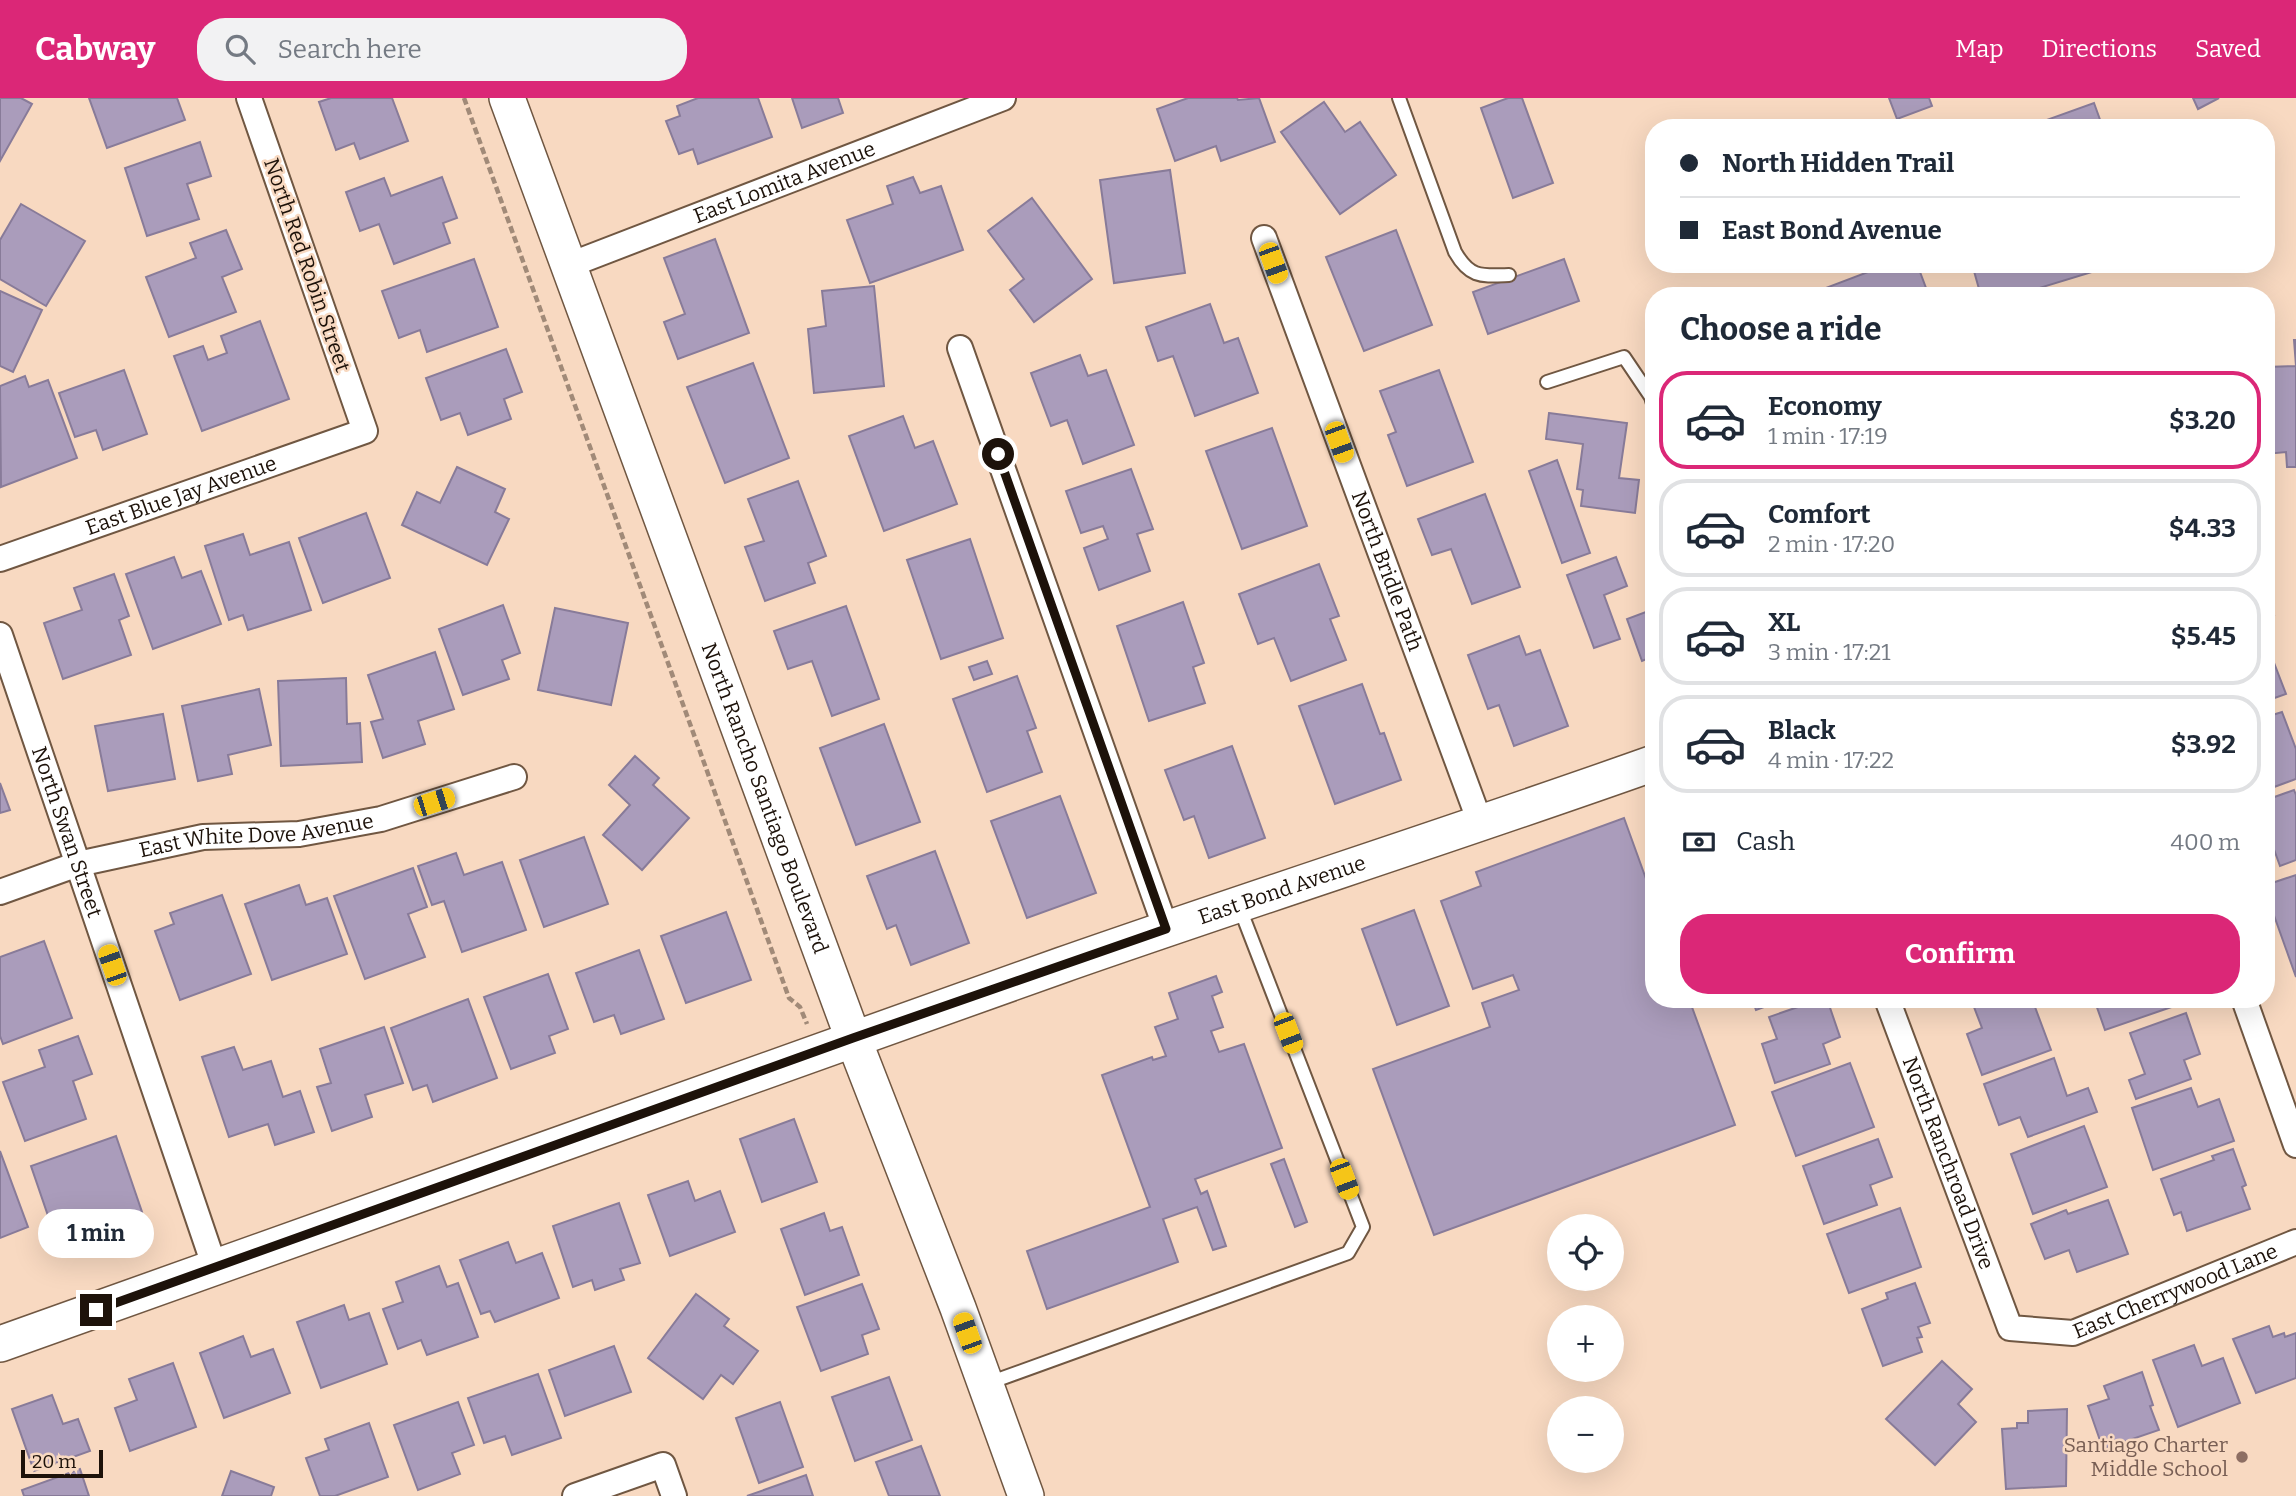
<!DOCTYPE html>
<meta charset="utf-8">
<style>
:root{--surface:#fff;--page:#f2f2f3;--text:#1f2937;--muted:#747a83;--line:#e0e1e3;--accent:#db2777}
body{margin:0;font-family:Bitter,serif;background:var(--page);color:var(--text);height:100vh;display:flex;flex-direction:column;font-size:26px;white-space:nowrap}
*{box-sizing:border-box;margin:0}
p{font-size:23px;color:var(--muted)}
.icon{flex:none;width:38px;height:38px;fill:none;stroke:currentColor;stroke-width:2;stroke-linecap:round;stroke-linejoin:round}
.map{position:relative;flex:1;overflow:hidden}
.drawer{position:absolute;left:1645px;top:189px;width:630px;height:721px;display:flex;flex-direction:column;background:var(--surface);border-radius:28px;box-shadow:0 7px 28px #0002}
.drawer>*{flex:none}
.banner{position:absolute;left:1645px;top:21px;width:630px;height:154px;border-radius:28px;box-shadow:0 7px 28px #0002;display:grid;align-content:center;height:154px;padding:0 35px;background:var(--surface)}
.buttons{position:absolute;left:1547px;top:1116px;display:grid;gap:14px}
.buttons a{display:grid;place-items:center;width:77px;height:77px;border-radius:50%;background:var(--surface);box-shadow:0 7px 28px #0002;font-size:35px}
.scale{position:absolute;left:21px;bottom:18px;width:82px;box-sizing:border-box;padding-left:7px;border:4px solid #1d120a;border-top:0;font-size:19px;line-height:24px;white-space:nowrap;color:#1d120a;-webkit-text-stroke:5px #f8d9c1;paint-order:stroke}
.end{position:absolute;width:32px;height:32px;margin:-16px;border:9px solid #1d120a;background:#fff;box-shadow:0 0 0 4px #fff}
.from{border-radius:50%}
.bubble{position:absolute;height:49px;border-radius:24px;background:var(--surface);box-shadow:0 7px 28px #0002;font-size:23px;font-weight:700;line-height:49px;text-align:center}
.car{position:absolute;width:21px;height:42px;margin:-21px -10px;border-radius:9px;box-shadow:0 0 5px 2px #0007;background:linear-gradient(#f5c518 24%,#345 0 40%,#f5c518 0 76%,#345 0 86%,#f5c518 0)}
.banner b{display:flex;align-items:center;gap:24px;height:66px;font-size:26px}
.banner b+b{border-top:2px solid var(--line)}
.banner i{width:18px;height:18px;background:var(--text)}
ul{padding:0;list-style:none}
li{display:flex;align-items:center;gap:21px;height:98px;margin:0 14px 10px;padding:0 21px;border:4px solid var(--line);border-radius:28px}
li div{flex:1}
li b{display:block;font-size:26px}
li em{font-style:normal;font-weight:700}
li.on{border-color:var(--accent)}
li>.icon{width:63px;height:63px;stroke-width:1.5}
h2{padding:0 35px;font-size:32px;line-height:84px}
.pay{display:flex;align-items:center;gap:18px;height:77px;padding:0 35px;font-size:26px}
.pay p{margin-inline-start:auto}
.cta{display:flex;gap:14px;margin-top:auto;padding:14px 35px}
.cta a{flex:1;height:80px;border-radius:28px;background:var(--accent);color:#fff;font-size:28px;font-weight:700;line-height:80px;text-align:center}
header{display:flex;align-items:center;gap:42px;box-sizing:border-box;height:98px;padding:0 35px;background:var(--accent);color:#fff}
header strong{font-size:33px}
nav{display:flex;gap:38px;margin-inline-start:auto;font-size:24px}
.search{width:490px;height:63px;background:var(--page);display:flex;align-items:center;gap:18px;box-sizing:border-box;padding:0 24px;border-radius:28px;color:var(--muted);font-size:26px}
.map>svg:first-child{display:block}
</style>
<header>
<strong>Cabway</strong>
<div class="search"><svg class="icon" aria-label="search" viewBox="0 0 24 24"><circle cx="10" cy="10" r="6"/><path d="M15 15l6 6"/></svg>Search here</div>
<nav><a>Map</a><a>Directions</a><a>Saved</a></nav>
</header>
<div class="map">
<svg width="2296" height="1398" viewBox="0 0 2296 1398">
<rect width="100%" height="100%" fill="#f8d9c1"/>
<g fill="#aa9cbb" stroke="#887b99" stroke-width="2">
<path d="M0,0H21L32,6L0,63Z"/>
<path d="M89,0H177L185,22L107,50Z"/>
<path d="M331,0H392L408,43L360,61L354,45L336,52L319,4Z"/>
<path d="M698,0H758L772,39L698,66L693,51L679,56L666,23L680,18L677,8Z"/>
<path d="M792,0H838L843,15L802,30Z"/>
<path d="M1188,0H1237L1238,2L1259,0L1275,44L1221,63L1216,48L1175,63L1157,11Z"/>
<path d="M1508,0H1522L1553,85L1513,100L1481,10Z"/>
<path d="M1889,0H1929L1932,8L1897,21Z"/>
<path d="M2193,0H2219L2198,11Z"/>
<path d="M1324,4L1345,34L1360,24L1396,77L1340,116L1281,34Z"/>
<path d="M2094,5L2103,30H2030V28Z"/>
<path d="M200,44L211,78L187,86L199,121L147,138L125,70Z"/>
<path d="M1170,72L1185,175L1114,185L1100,82Z"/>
<path d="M442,79L457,120L443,125L450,145L394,166L379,126L360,133L346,94L384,80L391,98Z"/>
<path d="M913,79L920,95L941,88L963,152L870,185L847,122L893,106L887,88Z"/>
<path d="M1032,100L1092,181L1034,224L1010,192L1024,181L988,133Z"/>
<path d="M21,106L85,143L46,208L0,181V142Z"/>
<path d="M226,132L242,171L222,179L236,214L169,239L146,179L196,160L190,145Z"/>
<path d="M1396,132L1432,227L1364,253L1326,159Z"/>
<path d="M715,141L749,235L678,261L664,224L685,216L664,160Z"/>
<path d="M474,161L498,229L427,254L420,232L399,240L382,193Z"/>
<path d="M1564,161L1579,203L1488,236L1473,194Z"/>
<path d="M1889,166H1917L1929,198H1825L1823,191Z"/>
<path d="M1972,166H2118L2013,198H1981Z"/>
<path d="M874,188L884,288L814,295L808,231L826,228L822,193Z"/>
<path d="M0,193L42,212L13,274L0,268Z"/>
<path d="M1210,206L1224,245L1238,240L1258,295L1195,318L1173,258L1158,263L1146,229Z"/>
<path d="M260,223L289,301L202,333L174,258L203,248L208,262L227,255L221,238Z"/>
<path d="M2294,242H2296V369H2287L2286,354L2266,356V269L2296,268Z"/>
<path d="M506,251L522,294L504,301L511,321L468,337L460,315L441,322L426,280Z"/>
<path d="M1080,257L1088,278L1106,272L1134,347L1083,366L1067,322L1051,328L1031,275Z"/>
<path d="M753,265L789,360L725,385L687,289Z"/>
<path d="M124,272L147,336L103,352L96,332L75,339L59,295Z"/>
<path d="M1439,272L1473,364L1407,388L1388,337L1396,334L1380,293Z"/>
<path d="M25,278L29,289L48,282L77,360L1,389L0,288Z"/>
<path d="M1549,315L1627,325L1619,380L1639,382L1635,415L1581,408L1583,392L1577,391L1583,346L1546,341Z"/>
<path d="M903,318L915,350L933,343L957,406L884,433L849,338Z"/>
<path d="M1272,330L1307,428L1242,451L1206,353Z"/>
<path d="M1557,362L1590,455L1562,465L1529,373Z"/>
<path d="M457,369L505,391L495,414L509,421L487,467L402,427L417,394L440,405Z"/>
<path d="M1131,371L1153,431L1137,436L1150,473L1099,492L1084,450L1108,441L1103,428L1081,435L1066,393Z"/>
<path d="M798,383L826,458L808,465L815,485L765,503L745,449L764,443L748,401Z"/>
<path d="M1485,396L1520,489L1472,506L1451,451L1432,457L1418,421Z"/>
<path d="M366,415L390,480L323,505L299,440Z"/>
<path d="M243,436L250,457L289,444L311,512L248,532L243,517L229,522L205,448Z"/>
<path d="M970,441L1003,540L941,561L907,462Z"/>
<path d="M174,459L182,480L201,473L221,526L153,551L126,476Z"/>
<path d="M1616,459L1627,488L1604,497L1620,541L1594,550L1567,477Z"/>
<path d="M1319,466L1339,518L1330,521L1346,562L1291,583L1274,540L1258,546L1239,496Z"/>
<path d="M114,476L129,518L119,522L131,557L63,581L44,525L82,512L74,490Z"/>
<path d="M2266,495L2274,517L2266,520Z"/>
<path d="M1183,504L1204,565L1193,569L1205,605L1149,623L1117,528Z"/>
<path d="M503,507L520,555L502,562L509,581L463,597L439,531Z"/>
<path d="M846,508L879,601L832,618L812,563L788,571L774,533Z"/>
<path d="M555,510L628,525L611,607L538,592Z"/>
<path d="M1654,511V558L1642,563L1627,521Z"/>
<path d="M1519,538L1526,557L1540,552L1568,628L1514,648L1499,607L1488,611L1468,557Z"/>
<path d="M2266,544L2286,596L2266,603Z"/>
<path d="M435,554L454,611L418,623L425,646L383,660L371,624L383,621L368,577Z"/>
<path d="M987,563L992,576L974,582L969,569Z"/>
<path d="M1017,578L1036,630L1027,633L1042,674L987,694L953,601Z"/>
<path d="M346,580L347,626L360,625L362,664L281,668L278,583Z"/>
<path d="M1362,586L1380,636L1384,635L1401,682L1335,706L1299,608Z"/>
<path d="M259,591L271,647L228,657L232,676L198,683L182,608Z"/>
<path d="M2282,614L2296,651V681L2266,692V619Z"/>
<path d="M163,616L175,681L108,693L95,628Z"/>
<path d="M884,626L920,724L856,747L820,650Z"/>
<path d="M1232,648L1265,740L1209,760L1194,718L1184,722L1165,672Z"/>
<path d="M635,658L659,680L653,687L689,720L642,772L603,737L630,707L609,687Z"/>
<path d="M0,685L10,712L0,715Z"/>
<path d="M2294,692L2296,697V762L2280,768L2272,746L2266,748V702Z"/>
<path d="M1060,698L1096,795L1027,820L991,723Z"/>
<path d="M1624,720L1654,803V901H1689L1735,1027L1434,1137L1373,971L1490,929L1482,905L1519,892L1513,877L1473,891L1441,803L1481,788L1476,774Z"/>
<path d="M584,739L608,806L544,829L520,762Z"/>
<path d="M935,753L969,845L911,867L896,827L887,831L867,778Z"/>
<path d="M456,755L464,777L502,764L526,832L462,854L444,803L432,807L418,768Z"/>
<path d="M413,770L427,809L408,816L425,859L365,881L334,798Z"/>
<path d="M2296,777V879L2266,795V787Z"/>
<path d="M299,787L306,807L327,800L347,856L272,882L245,806Z"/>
<path d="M222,797L251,876L180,902L155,833L174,826L170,815Z"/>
<path d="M1414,812L1449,908L1397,927L1362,831Z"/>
<path d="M726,814L751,882L686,905L661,838Z"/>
<path d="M44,843L72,920L3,946L0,938V859Z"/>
<path d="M639,852L664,921L621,936L614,917L594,924L576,875Z"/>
<path d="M548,876L568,931L549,938L555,955L511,971L484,899Z"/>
<path d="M1216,878L1222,894L1212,898L1223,929L1211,933L1219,954L1244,946L1282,1050L1195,1081L1201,1096L1207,1093L1226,1148L1213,1152L1197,1109L1163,1121L1178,1164L1047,1211L1027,1153L1150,1109L1102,977L1152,959L1153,962L1166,958L1155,929L1178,921L1169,895Z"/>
<path d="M468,901L497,980L433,1004L427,987L413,992L391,930Z"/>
<path d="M1752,901H1786L1756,912Z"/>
<path d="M1821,901H1827L1840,939L1823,946L1830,966L1775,985L1762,946L1777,941L1769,919Z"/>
<path d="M1994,901H2032L2051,952L1982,977L1967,936L1982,930L1974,909Z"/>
<path d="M2094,901H2182L2183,905L2105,932Z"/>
<path d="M2186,915L2200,956L2184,962L2191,981L2136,1001L2129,982L2145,976L2130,935Z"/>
<path d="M384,929L403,985L365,997L372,1019L332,1033L317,989L331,985L320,951Z"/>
<path d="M78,938L92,976L73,983L86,1021L25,1043L3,984L45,969L39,952Z"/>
<path d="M234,949L243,972L271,963L283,999L300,993L314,1034L275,1047L268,1026L229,1039L202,959Z"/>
<path d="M2054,960L2067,998L2088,990L2097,1014L2028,1039L2020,1019L1999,1027L1984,986Z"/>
<path d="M1850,965L1874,1029L1796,1058L1772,994Z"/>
<path d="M2191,990L2198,1009L2219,1001L2234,1043L2153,1072L2132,1010Z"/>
<path d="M794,1021L817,1084L762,1104L740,1041Z"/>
<path d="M2084,1028L2107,1089L2033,1116L2011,1056Z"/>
<path d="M116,1038L142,1114L57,1144L31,1068Z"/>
<path d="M1878,1041L1892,1079L1870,1087L1877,1107L1824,1126L1803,1068Z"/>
<path d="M2233,1051L2246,1087L2242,1089L2250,1111L2187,1133L2181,1114L2174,1117L2161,1081L2214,1062L2212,1058Z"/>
<path d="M0,1053L28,1129L0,1140Z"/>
<path d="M1284,1061L1307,1124L1295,1129L1271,1066Z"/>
<path d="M688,1083L695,1103L720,1093L735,1134L670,1158L648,1097Z"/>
<path d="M2108,1102L2128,1156L2077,1174L2069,1152L2045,1161L2031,1126L2066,1112L2068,1116Z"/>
<path d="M619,1105L640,1165L620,1171L624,1182L595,1192L592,1182L573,1189L553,1128Z"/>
<path d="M1900,1110L1921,1169L1849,1195L1827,1136Z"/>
<path d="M824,1115L830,1133L842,1129L859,1177L805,1197L781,1131Z"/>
<path d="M508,1144L516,1165L542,1155L559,1200L495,1224L490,1213L481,1216L460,1162Z"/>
<path d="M439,1168L447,1189L458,1185L478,1239L427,1257L421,1242L398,1251L383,1211L403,1204L396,1184Z"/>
<path d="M1915,1185L1930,1225L1918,1229L1922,1239L1917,1240L1922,1254L1883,1268L1862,1211L1888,1201L1886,1195Z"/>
<path d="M862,1186L879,1231L862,1237L868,1256L821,1273L797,1209Z"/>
<path d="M696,1196L729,1221L724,1228L758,1253L733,1286L721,1277L703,1301L648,1260Z"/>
<path d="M344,1207L349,1222L369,1215L387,1266L321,1290L297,1224Z"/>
<path d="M2269,1228L2273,1239L2284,1235L2285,1239L2296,1235V1280L2256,1295L2233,1241Z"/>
<path d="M243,1238L251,1259L273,1251L290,1295L224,1320L200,1255Z"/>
<path d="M2194,1247L2202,1268L2223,1260L2240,1305L2178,1329L2153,1262Z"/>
<path d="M614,1248L631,1294L565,1318L549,1272Z"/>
<path d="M1942,1263L1972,1291L1958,1306L1976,1324L1935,1367L1886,1321Z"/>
<path d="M173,1265L196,1329L130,1353L115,1310L137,1302L129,1281Z"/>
<path d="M2142,1274L2153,1307L2150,1308L2159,1332L2103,1351L2088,1308L2109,1301L2104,1288Z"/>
<path d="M538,1276L561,1340L512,1357L505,1338L484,1345L468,1300Z"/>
<path d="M889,1279L912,1342L855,1363L832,1299Z"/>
<path d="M52,1297L63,1326L78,1321L90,1353L34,1373L12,1311Z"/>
<path d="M458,1304L474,1347L452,1355L460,1376L418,1392L394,1327Z"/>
<path d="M780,1304L803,1369L759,1385L736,1320Z"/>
<path d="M2067,1311L2066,1388L2006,1391L2002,1331L2017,1330V1325H2028V1313Z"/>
<path d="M369,1325L388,1379L335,1398H320L306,1360L329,1352L325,1341Z"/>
<path d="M921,1348L940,1398H889L876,1364Z"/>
<path d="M80,1371L89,1398H24L22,1392Z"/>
<path d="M231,1373L274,1389L271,1398H222Z"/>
<path d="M806,1377L813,1398H747Z"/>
</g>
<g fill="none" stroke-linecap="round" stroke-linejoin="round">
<g stroke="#705742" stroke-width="16">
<g id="lane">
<path d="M1399,0L1455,154C1470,180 1481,178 1509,177"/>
<path d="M1547,284L1624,259L1651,299L1654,309"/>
<path d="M986,1286L1348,1155L1363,1129L1239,808"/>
</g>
</g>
<g stroke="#705742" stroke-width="28">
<g id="street">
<path id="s1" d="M1264,140L1481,727"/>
<path id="s2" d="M567,168L1003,0"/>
<path d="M960,250L1166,831"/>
<path id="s3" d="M0,461L365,333L249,0"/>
<path id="s4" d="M0,537L215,1170"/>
<path id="s5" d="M0,794L78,766L203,739L299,736L381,721L514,679"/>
<path id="s6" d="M1887,901L2010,1230L2073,1235L2296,1144"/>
<path d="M2244,901L2296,1047"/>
<path d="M575,1398L663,1367L674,1398"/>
</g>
</g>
<g stroke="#705742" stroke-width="38">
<g id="secondary">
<path id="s7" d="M507,0L853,940L958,1210L1026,1398"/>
<path id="s8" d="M0,1246C354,1120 707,991 1062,867C1259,798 1457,735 1654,665"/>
</g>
</g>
<path stroke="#a18a78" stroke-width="4.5" stroke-dasharray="7 3.5" stroke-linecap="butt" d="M464,0L789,900L800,909L807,926"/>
<use href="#lane" stroke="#fff" stroke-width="12"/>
<use href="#street" stroke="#fff" stroke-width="24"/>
<use href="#secondary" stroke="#fff" stroke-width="35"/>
</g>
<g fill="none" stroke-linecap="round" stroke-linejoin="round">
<path stroke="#1d120a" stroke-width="9" d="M96,1212L853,940L1166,831L998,356"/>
</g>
<circle fill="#8d6e63" stroke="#f8d9c1" stroke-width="2.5" cx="2242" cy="1359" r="7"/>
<g text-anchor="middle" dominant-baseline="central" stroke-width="5" stroke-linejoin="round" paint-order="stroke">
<g font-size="21" fill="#1d120a" stroke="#f8d9c1">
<text stroke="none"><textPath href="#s2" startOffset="233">East Lomita Avenue</textPath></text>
<text transform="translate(307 167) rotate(71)">North Red Robin Street</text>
<text stroke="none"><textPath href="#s3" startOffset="192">East Blue Jay Avenue</textPath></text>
<text stroke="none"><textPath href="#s1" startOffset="355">North Bridle Path</textPath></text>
<text stroke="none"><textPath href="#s7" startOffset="746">North Rancho Santiago Boulevard</textPath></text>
<text stroke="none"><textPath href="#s4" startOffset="208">North Swan Street</textPath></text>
<text stroke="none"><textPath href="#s5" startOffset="264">East White Dove Avenue</textPath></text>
<text stroke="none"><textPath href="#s8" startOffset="1360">East Bond Avenue</textPath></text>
<text stroke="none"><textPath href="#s6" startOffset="175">North Ranchroad Drive</textPath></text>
<text stroke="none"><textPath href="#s6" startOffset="525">East Cherrywood Lane</textPath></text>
</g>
<g font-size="21" fill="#785e54" stroke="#f8d9c1" text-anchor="end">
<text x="2228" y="1347">Santiago Charter<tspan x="2228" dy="24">Middle School</tspan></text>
</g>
</g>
</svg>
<div class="buttons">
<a><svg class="icon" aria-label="locate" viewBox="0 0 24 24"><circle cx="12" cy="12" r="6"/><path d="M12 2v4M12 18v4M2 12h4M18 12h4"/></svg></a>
<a>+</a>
<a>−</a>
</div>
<div class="scale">20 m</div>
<i class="end from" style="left:998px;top:356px"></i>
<i class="end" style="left:96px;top:1212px"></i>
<div class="bubble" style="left:38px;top:1111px;width:116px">1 min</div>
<i class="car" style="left:1273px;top:165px;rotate:160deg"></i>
<i class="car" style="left:1339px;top:344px;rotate:160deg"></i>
<i class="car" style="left:434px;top:704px;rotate:72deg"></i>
<i class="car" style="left:112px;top:867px;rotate:341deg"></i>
<i class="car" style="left:1288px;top:935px;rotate:159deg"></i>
<i class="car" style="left:1344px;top:1081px;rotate:159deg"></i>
<i class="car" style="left:967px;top:1235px;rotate:340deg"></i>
<div class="banner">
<b><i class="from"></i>North Hidden Trail</b>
<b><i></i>East Bond Avenue</b>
</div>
<section class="drawer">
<h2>Choose a ride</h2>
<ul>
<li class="on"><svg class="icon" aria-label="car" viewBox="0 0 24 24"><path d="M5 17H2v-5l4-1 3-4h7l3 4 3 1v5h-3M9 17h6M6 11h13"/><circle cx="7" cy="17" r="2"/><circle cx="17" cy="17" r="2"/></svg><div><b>Economy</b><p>1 min · 17:19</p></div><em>$3.20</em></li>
<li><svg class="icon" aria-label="car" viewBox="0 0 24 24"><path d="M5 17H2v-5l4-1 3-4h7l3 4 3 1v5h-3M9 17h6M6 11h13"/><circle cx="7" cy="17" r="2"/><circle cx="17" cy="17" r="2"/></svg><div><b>Comfort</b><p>2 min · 17:20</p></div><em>$4.33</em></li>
<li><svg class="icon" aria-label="car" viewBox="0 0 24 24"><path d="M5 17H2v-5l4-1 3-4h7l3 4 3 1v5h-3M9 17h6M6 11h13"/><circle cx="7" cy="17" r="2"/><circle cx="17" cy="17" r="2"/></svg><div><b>XL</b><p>3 min · 17:21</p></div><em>$5.45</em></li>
<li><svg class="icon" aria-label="car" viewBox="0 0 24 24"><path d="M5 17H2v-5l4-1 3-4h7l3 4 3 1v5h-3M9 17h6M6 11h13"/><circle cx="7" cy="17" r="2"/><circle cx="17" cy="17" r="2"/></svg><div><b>Black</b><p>4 min · 17:22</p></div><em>$3.92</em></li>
</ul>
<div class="pay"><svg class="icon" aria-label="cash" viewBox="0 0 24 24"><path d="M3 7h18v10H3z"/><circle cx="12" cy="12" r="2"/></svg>Cash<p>400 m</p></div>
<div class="cta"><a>Confirm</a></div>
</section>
</div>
